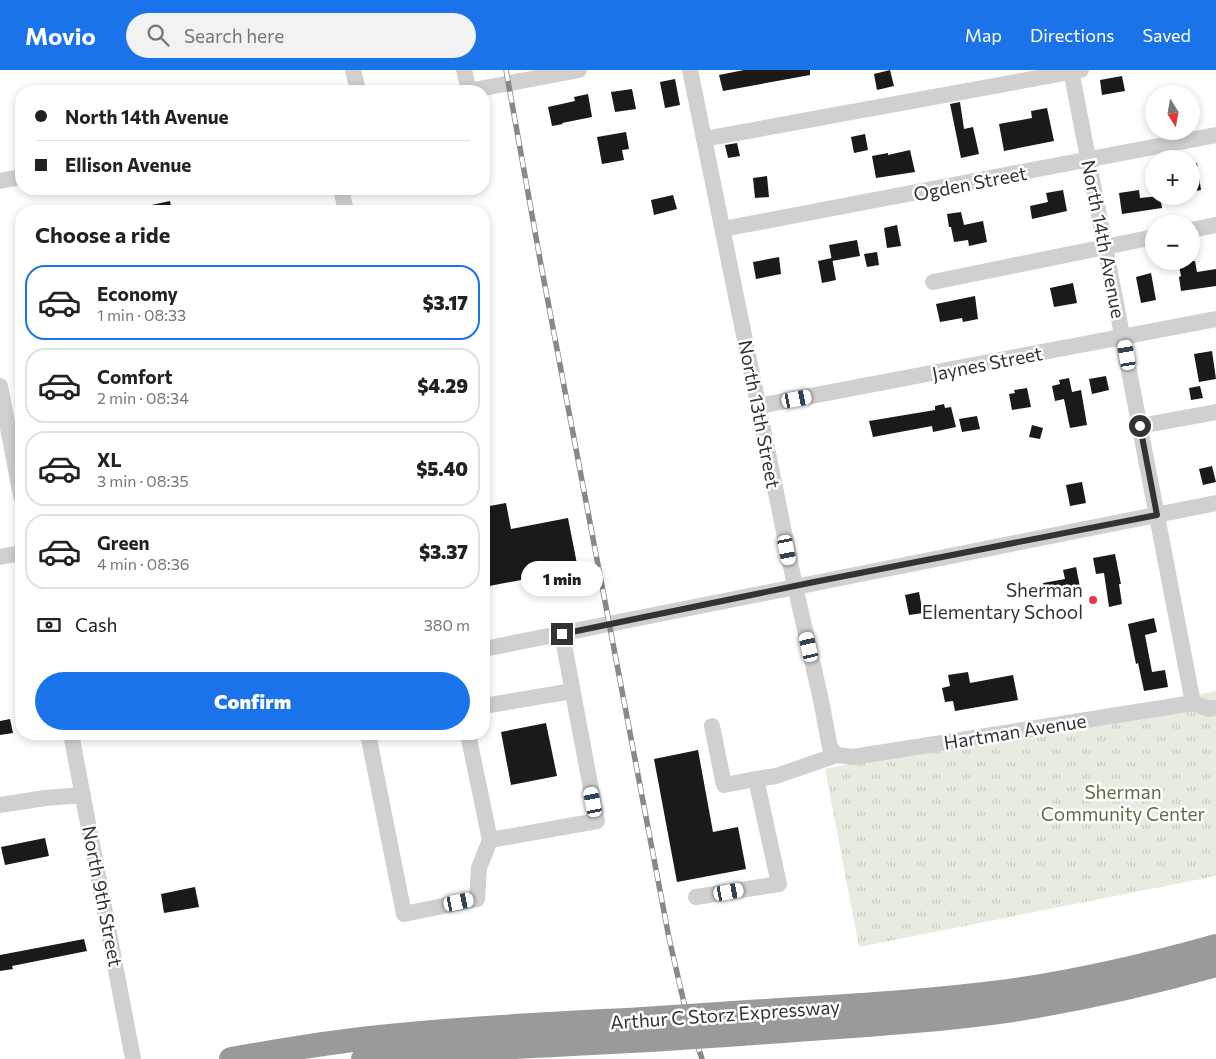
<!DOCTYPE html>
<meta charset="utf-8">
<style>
:root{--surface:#fff;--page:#f2f2f2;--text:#222;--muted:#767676;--line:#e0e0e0;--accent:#1a73e8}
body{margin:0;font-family:Commissioner,sans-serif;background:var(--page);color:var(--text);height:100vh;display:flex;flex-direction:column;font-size:19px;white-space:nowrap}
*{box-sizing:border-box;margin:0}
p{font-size:16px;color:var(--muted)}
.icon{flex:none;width:28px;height:28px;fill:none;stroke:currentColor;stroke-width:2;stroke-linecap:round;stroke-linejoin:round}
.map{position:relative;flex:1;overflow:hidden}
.sheet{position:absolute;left:15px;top:135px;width:475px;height:535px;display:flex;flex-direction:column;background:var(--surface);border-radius:20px;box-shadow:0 2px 8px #0003}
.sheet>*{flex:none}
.top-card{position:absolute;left:15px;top:15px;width:475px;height:110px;border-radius:20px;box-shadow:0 2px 8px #0003;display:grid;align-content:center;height:110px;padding:0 20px;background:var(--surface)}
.needle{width:32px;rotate:169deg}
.tools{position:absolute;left:1145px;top:15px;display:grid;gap:10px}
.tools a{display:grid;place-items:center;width:55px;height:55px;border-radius:50%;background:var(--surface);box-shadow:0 2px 8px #0003;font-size:25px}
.end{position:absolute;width:22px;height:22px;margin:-11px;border:6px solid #333;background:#fff;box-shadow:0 0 0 2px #fff}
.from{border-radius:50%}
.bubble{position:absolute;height:35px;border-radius:18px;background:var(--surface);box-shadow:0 2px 8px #0003;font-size:16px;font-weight:800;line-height:35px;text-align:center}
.car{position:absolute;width:15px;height:30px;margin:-15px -8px;border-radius:6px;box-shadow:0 0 4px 1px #0007;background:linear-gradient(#fff 24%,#345 0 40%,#fff 0 76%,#345 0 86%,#fff 0)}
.top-card b{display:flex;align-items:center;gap:18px;height:48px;font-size:19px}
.top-card b+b{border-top:1px solid var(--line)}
.top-card i{width:12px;height:12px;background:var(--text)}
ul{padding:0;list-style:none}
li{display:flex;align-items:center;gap:15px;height:75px;margin:0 10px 8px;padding:0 10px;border:2px solid var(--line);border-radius:20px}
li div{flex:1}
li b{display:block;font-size:19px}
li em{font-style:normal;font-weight:800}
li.on{border-color:var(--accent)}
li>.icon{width:45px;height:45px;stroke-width:1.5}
h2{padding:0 20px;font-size:22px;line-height:60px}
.pay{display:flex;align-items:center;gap:12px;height:55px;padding:0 20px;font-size:19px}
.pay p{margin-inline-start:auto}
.button{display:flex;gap:10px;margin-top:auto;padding:10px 20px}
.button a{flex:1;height:58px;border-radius:30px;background:var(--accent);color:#fff;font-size:20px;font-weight:800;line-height:58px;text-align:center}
header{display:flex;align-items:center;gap:30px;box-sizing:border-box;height:70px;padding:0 25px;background:var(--accent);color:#fff}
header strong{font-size:24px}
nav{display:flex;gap:28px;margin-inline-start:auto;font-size:18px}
.search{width:350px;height:45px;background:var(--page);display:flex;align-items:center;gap:12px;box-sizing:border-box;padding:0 18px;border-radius:28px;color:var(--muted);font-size:19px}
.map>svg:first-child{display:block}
</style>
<header>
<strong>Movio</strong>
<div class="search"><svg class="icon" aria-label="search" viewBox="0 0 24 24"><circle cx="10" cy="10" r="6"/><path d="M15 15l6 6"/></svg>Search here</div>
<nav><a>Map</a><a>Directions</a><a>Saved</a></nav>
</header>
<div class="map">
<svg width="1216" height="989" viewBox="0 0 1216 989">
<defs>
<pattern id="park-tufts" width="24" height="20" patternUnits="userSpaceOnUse" patternTransform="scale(1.25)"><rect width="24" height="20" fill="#e6ecdf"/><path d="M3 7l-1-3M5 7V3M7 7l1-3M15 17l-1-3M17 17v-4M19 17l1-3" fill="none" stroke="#c6cbc0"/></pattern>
</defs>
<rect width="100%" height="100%" fill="#fff"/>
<path fill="url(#park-tufts)" d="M1216,621V806L859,877L825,699Z"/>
<g fill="#1a1a1a">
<path d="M744,0H810V5L723,21L719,5Z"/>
<path d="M890,0L894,16L877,20L874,4Z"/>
<path d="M1122,6L1125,21L1102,25L1100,10Z"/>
<path d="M675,9L680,35L665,38L660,12Z"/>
<path d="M632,19L636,39L615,42L611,22Z"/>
<path d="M588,24L592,47L562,53L563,54L552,56L548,37L575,31L574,27Z"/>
<path d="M960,32L964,59L973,57L979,84L961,88L950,34Z"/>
<path d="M1047,38L1054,71L1004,81L999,54L1032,48L1031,41Z"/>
<path d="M626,62L629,79L622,80L624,90L602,94L597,67Z"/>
<path d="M865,64L868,80L854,83L851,67Z"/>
<path d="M737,73L740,86L728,88L725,75Z"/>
<path d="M910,80L915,102L876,108L872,86L888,83V85Z"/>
<path d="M1197,93L1201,120L1191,122V94Z"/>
<path d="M767,106L769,127L755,128L753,108Z"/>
<path d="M1063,120L1067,141L1032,149L1030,136L1048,132L1046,123Z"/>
<path d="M1139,120L1140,128L1160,126L1162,138L1122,144L1119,123Z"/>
<path d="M673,125L677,139L654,145L651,130Z"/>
<path d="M170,131L172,141H142V137Z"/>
<path d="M961,142L964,155L983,151L987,172L969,176L968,170L954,172L951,157H949L947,144Z"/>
<path d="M897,155L901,176L887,178L884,158Z"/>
<path d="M857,170L860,186L832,191L829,175Z"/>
<path d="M877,182L879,195L867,197L864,184Z"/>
<path d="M779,187L781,204L756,209L753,192Z"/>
<path d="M832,188L836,210L822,213L818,191Z"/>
<path d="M1178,191H1195L1197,202L1216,199V216L1181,221L1179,207L1181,206Z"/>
<path d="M1151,203L1156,230L1141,233L1136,207Z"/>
<path d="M1073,213L1077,233L1054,237L1050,218Z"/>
<path d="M975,226L978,249L963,252L962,248L940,252L936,234Z"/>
<path d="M1212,281L1216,309L1199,312L1194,284Z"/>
<path d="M1106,306L1109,320L1092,324L1089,309Z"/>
<path d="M1069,308L1072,322L1081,320L1087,355L1070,358L1064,329L1055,331L1052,316L1060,314L1059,310Z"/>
<path d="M1200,316L1203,328L1191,330L1189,318Z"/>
<path d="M1027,318L1031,337L1012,340L1009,324L1015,323L1014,320Z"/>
<path d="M944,334L945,338L951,337L956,357L933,362L932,356L873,367L869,351L935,340V336Z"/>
<path d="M977,346L980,359L962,362L959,349Z"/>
<path d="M1032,355L1043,358L1040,369L1029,367Z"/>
<path d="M1212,396L1216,412L1203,415L1199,399Z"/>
<path d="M1082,412L1086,433L1070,436L1066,415Z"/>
<path d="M506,433L511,459L568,448L578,499L484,517V437Z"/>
<path d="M1115,484L1121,514H1119L1122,534L1109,537L1104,503L1096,504L1093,488Z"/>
<path d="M1076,497L1080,517L1046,524L1043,513L1065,509L1063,500Z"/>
<path d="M919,522L923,543L909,545L905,525Z"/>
<path d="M1154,548L1157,562L1145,565L1152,602L1165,600L1168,617L1144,621L1138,593L1136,594L1128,554Z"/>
<path d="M968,602L970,613L1013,605L1018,630L955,641L953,631L945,632L942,618L950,616L948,605Z"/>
<path d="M10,649L13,663L0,665V651Z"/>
<path d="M546,653L557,706L511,715L501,662Z"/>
<path d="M698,680L713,762L738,757L746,799L677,812L654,689Z"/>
<path d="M45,768L49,786L5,795L1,777Z"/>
<path d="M195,817L199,837L164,843L161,824Z"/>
<path d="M84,869L87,881L12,896L13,899L0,901V885Z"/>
</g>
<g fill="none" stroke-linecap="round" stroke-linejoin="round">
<g stroke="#d0d0d0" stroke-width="16">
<path d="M353,0L358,21"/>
<path d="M464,0L469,21"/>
<path d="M690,0L795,516L821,630L830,678L837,685"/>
<path d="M1071,0L1193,633"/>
<path d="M468,21L579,0"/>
<path d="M704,69L1081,0"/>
<path d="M0,111L21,107"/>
<path d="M341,119L346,141"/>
<path d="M723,159L1216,65"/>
<path d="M1191,160L1216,155"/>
<path d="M933,212L1154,167"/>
<path d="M0,316L21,426"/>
<path d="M758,336L1216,249"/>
<path d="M1140,356L1216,342"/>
<path d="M0,487L21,483"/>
<path d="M484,579L1216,433"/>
<path d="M1193,633L1209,639L1216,638"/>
<path d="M484,636L572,621"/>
<path d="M712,656L724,715L756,709"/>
<path d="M71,664L133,989"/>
<path d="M368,664L404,844L477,829L479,798L490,770"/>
<path d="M468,664L490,770L597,751L562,564"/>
<path d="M0,735L45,728L83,725"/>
<path d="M696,827L779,814L756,709L776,706L837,685L853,687L1193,633"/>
</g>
<g stroke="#9a9a9a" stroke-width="24">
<path d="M734,943C826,937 918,933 1009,921C1079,911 1148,895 1216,876"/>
<path d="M741,964C831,957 923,953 1013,940C1081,929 1149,914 1216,895"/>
<path d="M231,989C277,981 323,973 370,968C461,958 552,954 643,949"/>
<path d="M363,989L457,980L650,970"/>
</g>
<g stroke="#888" stroke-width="5.5">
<path id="rail" d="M506,0L541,195L669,868L684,933L702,989"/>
</g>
<use href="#rail" stroke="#fff" stroke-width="4" stroke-dasharray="11" stroke-linecap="butt"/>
<g stroke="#9a9a9a" stroke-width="24">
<path d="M643,949L734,943"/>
<path d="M650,970L741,964"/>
</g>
</g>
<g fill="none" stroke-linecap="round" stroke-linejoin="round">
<path stroke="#333" stroke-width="6" d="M562,564L814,512L1157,445L1140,356"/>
</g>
<circle fill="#e63946" stroke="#fff" stroke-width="2" cx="1093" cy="530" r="5"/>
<g text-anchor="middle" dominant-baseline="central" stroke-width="5" stroke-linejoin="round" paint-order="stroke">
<g font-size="19" fill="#333" stroke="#fff">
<text transform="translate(970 113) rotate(-11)">Ogden Street</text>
<text transform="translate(1104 169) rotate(79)">North 14th Avenue</text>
<text transform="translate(987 293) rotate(-11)">Jaynes Street</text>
<text transform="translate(760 344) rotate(79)">North 13th Street</text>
<text transform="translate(1015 661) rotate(-9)">Hartman Avenue</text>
<text transform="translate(103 826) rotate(79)">North 9th Street</text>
<text transform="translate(725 944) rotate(-4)">Arthur C Storz Expressway</text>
</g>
<g font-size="19" fill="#333" stroke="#fff" text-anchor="end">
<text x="1083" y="519">Sherman<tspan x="1083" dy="22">Elementary School</tspan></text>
</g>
<g font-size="19" fill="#56703f" stroke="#fff">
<text x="1123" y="721">Sherman<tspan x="1123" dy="22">Community Center</tspan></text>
</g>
</g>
</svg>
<div class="tools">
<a><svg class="needle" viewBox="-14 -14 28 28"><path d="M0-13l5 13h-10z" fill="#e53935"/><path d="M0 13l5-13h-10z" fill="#767676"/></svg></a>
<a>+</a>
<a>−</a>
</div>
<i class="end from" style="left:1140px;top:356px"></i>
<i class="end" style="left:562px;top:564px"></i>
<div class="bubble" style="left:521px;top:491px;width:82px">1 min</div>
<i class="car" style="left:1127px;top:285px;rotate:350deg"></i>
<i class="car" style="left:797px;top:329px;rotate:79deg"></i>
<i class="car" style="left:787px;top:480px;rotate:169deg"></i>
<i class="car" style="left:809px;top:577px;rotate:347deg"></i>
<i class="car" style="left:593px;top:732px;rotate:349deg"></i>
<i class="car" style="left:729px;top:822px;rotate:80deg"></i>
<i class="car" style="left:459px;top:832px;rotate:78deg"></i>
<div class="top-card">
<b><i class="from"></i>North 14th Avenue</b>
<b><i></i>Ellison Avenue</b>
</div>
<section class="sheet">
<h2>Choose a ride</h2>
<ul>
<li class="on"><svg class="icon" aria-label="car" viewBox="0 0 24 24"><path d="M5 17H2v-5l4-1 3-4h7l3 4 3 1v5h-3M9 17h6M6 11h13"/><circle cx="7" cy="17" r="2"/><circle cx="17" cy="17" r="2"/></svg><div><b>Economy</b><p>1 min · 08:33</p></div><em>$3.17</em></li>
<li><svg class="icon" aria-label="car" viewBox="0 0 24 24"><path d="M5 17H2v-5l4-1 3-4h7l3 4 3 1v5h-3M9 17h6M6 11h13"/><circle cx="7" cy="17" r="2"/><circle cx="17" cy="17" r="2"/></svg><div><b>Comfort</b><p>2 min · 08:34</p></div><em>$4.29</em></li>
<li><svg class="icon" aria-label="car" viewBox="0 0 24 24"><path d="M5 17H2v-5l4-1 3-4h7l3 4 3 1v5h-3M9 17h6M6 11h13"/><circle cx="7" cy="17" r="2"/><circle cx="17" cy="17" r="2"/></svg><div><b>XL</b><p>3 min · 08:35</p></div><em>$5.40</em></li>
<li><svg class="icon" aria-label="car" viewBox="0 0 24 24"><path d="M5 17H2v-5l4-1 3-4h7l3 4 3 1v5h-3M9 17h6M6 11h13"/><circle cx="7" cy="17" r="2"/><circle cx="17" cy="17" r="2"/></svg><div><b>Green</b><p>4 min · 08:36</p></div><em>$3.37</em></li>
</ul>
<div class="pay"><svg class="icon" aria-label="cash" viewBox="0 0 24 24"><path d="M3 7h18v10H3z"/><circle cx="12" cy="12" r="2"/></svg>Cash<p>380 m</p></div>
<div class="button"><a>Confirm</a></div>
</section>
</div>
